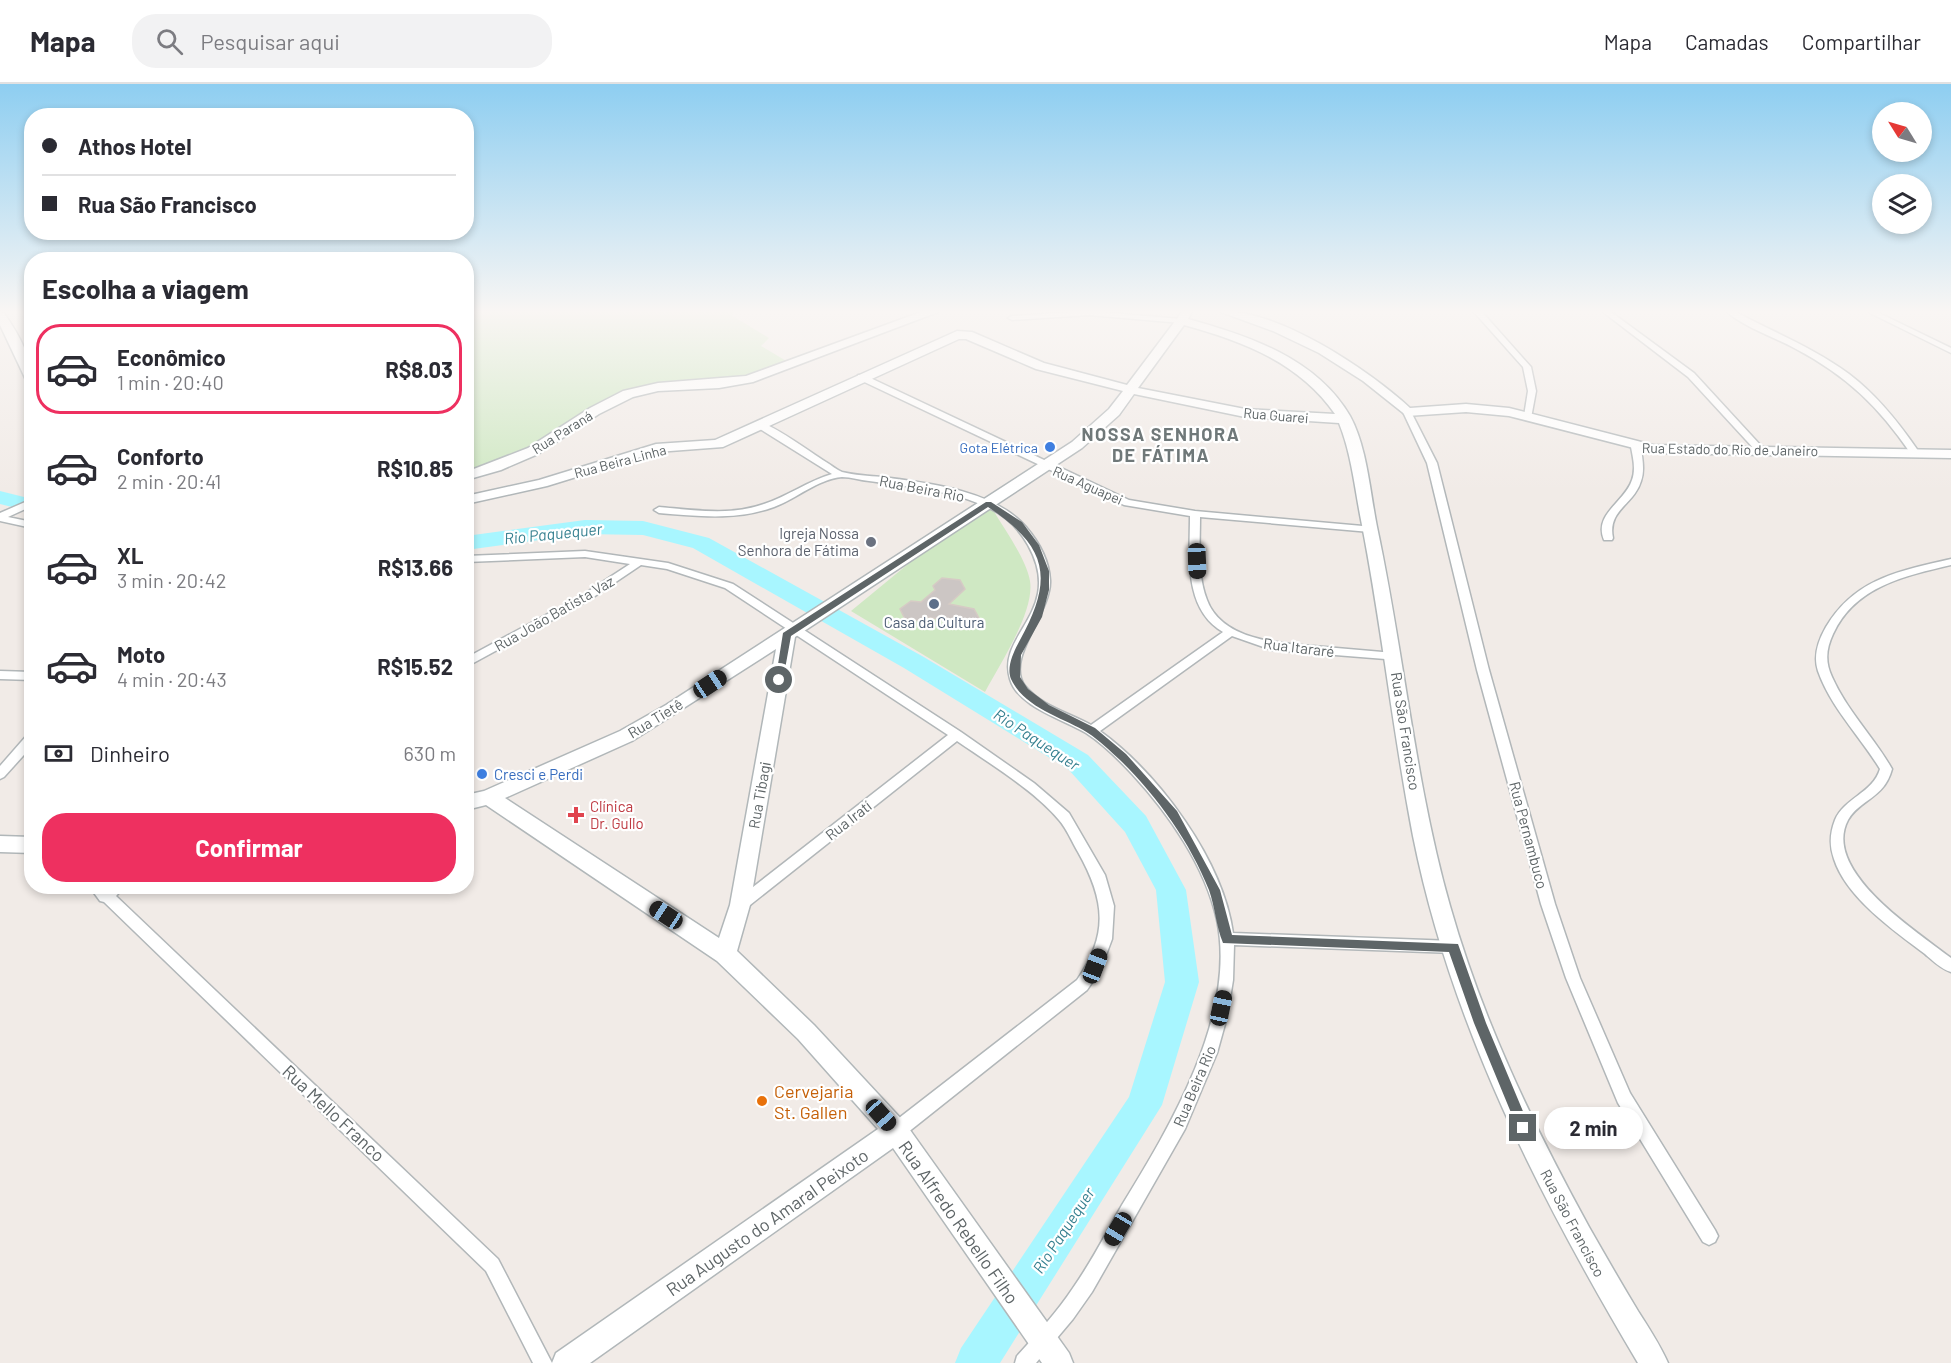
<!DOCTYPE html>
<html lang="pt">
<meta charset="utf-8">
<style>
:root{--surface:#fff;--page:#f2f2f3;--text:#2b2b33;--muted:#7c7c81;--line:#e1e1e2;--accent:#ee3060}
body{margin:0;font-family:Barlow,sans-serif;background:var(--page);color:var(--text);height:100vh;display:flex;flex-direction:column;font-size:22px;white-space:nowrap}
*{box-sizing:border-box;margin:0}
p{font-size:20px;color:var(--muted)}
.icon{flex:none;width:33px;height:33px;fill:none;stroke:currentColor;stroke-width:2;stroke-linecap:round;stroke-linejoin:round}
.map{position:relative;flex:1;overflow:hidden}
.drawer{position:absolute;left:24px;top:168px;width:450px;height:642px;display:flex;flex-direction:column;background:var(--surface);border-radius:24px;box-shadow:0 3px 9px #0003}
.drawer>*{flex:none}
.top-card{position:absolute;left:24px;top:24px;width:450px;height:132px;border-radius:24px;box-shadow:0 3px 9px #0003;display:grid;align-content:center;height:132px;padding:0 18px;background:var(--surface)}
.needle{width:39px;rotate:307deg}
.tools{position:absolute;left:1872px;top:18px;display:grid;gap:12px}
.tools a{display:grid;place-items:center;width:60px;height:60px;border-radius:50%;background:var(--surface);box-shadow:0 3px 9px #0003;font-size:30px}
.end{position:absolute;width:27px;height:27px;margin:-14px;border:8px solid #5e6567;background:#fff;box-shadow:0 0 0 3px #fff}
.from{border-radius:50%}
.bubble{position:absolute;height:42px;border-radius:21px;background:var(--surface);box-shadow:0 3px 9px #0003;font-size:20px;font-weight:700;line-height:42px;text-align:center}
.car{position:absolute;width:18px;height:36px;margin:-18px -9px;border-radius:8px;box-shadow:0 0 4px 2px #0007;background:linear-gradient(#222 24%,#8ab4d8 0 40%,#222 0 76%,#8ab4d8 0 86%,#222 0)}
.top-card b{display:flex;align-items:center;gap:21px;height:57px;font-size:22px}
.top-card b+b{border-top:2px solid var(--line)}
.top-card i{width:15px;height:15px;background:var(--text)}
ul{padding:0;list-style:none}
li{display:flex;align-items:center;gap:18px;height:90px;margin:0 12px 9px;padding:0 6px;border:3px solid transparent;border-radius:24px}
li div{flex:1}
li b{display:block;font-size:22px}
li em{font-style:normal;font-weight:700}
li.selected{border-color:var(--accent)}
li>.icon{width:54px;height:54px;stroke-width:1.5}
h2{padding:0 18px;font-size:27px;line-height:72px}
.pay{display:flex;align-items:center;gap:15px;height:66px;padding:0 18px;font-size:22px}
.pay p{margin-inline-start:auto}
.primary-button{display:flex;gap:12px;margin-top:auto;padding:12px 18px}
.primary-button a{flex:1;height:69px;border-radius:24px;background:var(--accent);color:#fff;font-size:24px;font-weight:700;line-height:69px;text-align:center}
header{display:flex;align-items:center;gap:36px;box-sizing:border-box;height:84px;padding:0 30px;background:var(--surface);border-bottom:2px solid var(--line)}
header strong{font-size:28px}
nav{display:flex;gap:33px;margin-inline-start:auto;font-size:21px}
.search{width:420px;height:54px;background:var(--page);display:flex;align-items:center;gap:15px;box-sizing:border-box;padding:0 21px;border-radius:24px;color:var(--muted);font-size:22px}
.map>svg:first-child{display:block}
</style>
<header>
<strong>Mapa</strong>
<div class="search"><svg class="icon" aria-label="search" viewBox="0 0 24 24"><circle cx="10" cy="10" r="6"/><path d="M15 15l6 6"/></svg>Pesquisar aqui</div>
<nav><a>Mapa</a><a>Camadas</a><a>Compartilhar</a></nav>
</header>
<div class="map">
<svg width="1951" height="1279" viewBox="0 0 1951 1279">
<rect width="100%" height="100%" fill="#f1ebe7"/>
<g fill="#cfe8c3">
<path d="M467,228H734L731,231L769,254L761,262L788,278L745,294L653,305L625,313L505,376L467,389Z"/>
<path d="M989,419C1001,441 1026,473 1030,497C1035,528 999,581 985,608L851,527L964,434Z"/>
</g>
<g fill="none" stroke-linecap="round" stroke-linejoin="round">
<g fill="#a8f6ff" fill-rule="evenodd">
<path d="M0,407L32,415V428L0,420Z"/>
<path d="M585,436L643,437L709,454L922,572L1088,671L1146,732L1186,806L1199,898L1162,1021L1000,1279H955L961,1264L1129,1013L1165,898L1156,806L1125,748L1068,685L904,584L693,464L643,451L585,450L466,466V452Z"/>
</g>
</g>
<path fill="#ccc6c4" stroke="#d6cbc5" stroke-width="1.5" d="M942,494L960,496L965,505L949,520L974,525L980,536L970,545L954,542L950,537L927,533L921,537L905,535L900,525L911,517L921,518L935,506L933,502Z"/>
<g fill="none" stroke-linecap="round" stroke-linejoin="round">
<g stroke="#b2b7b9" stroke-width="3">
<g id="street">
<path d="M1074,228H1100L1181,235L1185,237L1181,239L1089,231L1012,236L1008,234L1012,232Z"/>
<path d="M1474,228H1482L1531,283L1536,307L1531,334L1524,332L1528,307L1523,283Z"/>
<path d="M1603,228H1611L1694,289L1763,364V368H1757L1688,293Z"/>
<path d="M1727,228H1736C1773,248 1814,264 1849,290C1877,311 1899,339 1919,368L1917,370H1911C1879,323 1847,292 1796,265C1774,253 1746,244 1727,228Z"/>
<path d="M1868,228H1877L1951,264V269Z"/>
<path d="M858,291H864L1129,416L1195,427L1374,443V447L1370,448L1200,433C1200,460 1197,491 1207,516C1223,559 1287,560 1325,563C1348,565 1371,567 1394,569L1398,570L1400,573L1398,576L1272,566L1232,552L1100,647C1159,690 1223,776 1233,849L1454,857L1459,859L1461,863L1459,867L1454,869L1234,861L1233,896L1227,933L1217,969L1185,1045L1092,1208L1073,1235L1036,1279H1015L1017,1272C1037,1250 1057,1228 1073,1204C1092,1177 1106,1149 1122,1121C1170,1043 1237,931 1217,836C1205,782 1169,730 1132,690C1118,675 1103,660 1086,649C1063,635 1018,623 1010,595C996,550 1065,527 1028,461C1019,445 1006,432 989,424C952,406 909,403 869,397C860,396 851,393 842,393C818,395 796,415 774,423C736,437 698,432 659,429L654,426L659,423C694,426 731,432 764,420C788,412 808,397 832,390L757,343V339L760,338C780,345 807,366 826,378C831,381 837,386 842,388C854,391 869,392 882,393C928,399 994,406 1026,443C1038,457 1049,476 1050,496C1052,528 1004,575 1025,602C1041,622 1070,629 1091,641L1223,548C1183,525 1190,471 1190,432L1124,421L858,295Z"/>
<path d="M1407,325L1411,328L1437,379L1489,586L1555,820L1580,894L1630,1009L1715,1146L1718,1152L1715,1158L1709,1161L1703,1158L1618,1019L1566,894L1541,820L1477,586L1427,379L1403,328Z"/>
<path d="M1636,360L1641,363C1642,374 1645,386 1641,397C1634,421 1607,426 1613,454L1612,456H1604C1593,430 1625,418 1632,396C1636,385 1633,374 1631,363Z"/>
<path d="M32,415V422L8,433L32,438V444L0,437V429Z"/>
<path d="M585,467L668,479L733,500L961,648L1034,699L1069,729L1105,791L1114,822L1112,855L1100,887L1087,906L902,1053L896,1055L890,1053L888,1047L890,1041L1077,896C1109,850 1105,816 1078,768C1072,758 1067,745 1059,736C1035,707 989,679 957,657L745,825L740,827L735,825L733,821L735,817L948,651L725,504L667,485L641,481L589,516L466,583V574L581,512L630,480L585,473L466,478V472Z"/>
<path d="M1951,475V481C1905,492 1855,502 1833,550C1826,565 1825,578 1832,593C1847,627 1874,653 1892,685C1884,715 1860,715 1848,736C1821,787 1918,848 1951,874V888C1941,885 1933,877 1925,870C1894,847 1846,813 1834,775C1829,761 1830,749 1835,736C1844,714 1873,709 1880,685C1860,652 1831,624 1818,587C1813,572 1818,557 1826,543C1855,494 1900,487 1951,475Z"/>
<path d="M0,587L32,588V596L0,595Z"/>
<path d="M32,649V662L4,693L0,695V682L28,650Z"/>
<path d="M89,802H125L116,812L498,1175L552,1279H533L486,1187L104,818L100,817Z"/>
</g>
</g>
<g stroke="#b1b7b9" stroke-width="3">
<g id="secondary">
<path d="M0,228L4,229C19,251 32,273 32,300L26,296L0,241Z"/>
<path d="M921,228H938L753,298L719,304L658,307L633,313L599,330L538,370L501,386L466,396V388L528,364L590,324L623,307L658,299L746,292Z"/>
<path d="M1182,228H1192L1188,235C1249,252 1316,274 1350,332C1367,363 1370,408 1377,443C1404,569 1415,699 1450,822C1482,935 1533,1041 1589,1143C1605,1171 1621,1199 1638,1227C1649,1244 1660,1261 1668,1279H1638C1540,1114 1451,942 1413,752C1393,649 1382,544 1362,441C1355,407 1352,371 1339,339L1245,333L1134,310L1119,331L1082,364L795,553L750,821L737,867L814,941L905,1039L1069,1269L1073,1279H1042L893,1064L590,1279H552L556,1269L878,1045L798,955L717,877L486,721L466,726V711L484,707L620,647L666,621L1072,358L1109,325L1123,307L1036,285L966,255H959L723,363L657,368L547,402L466,420V412L539,396L656,360L715,356L957,247L972,248L1044,279L1127,301ZM1184,241C1243,257 1300,279 1335,330L1245,325L1138,304ZM776,565L730,821L719,854L505,714L632,657Z"/>
<path d="M1221,228C1277,224 1370,287 1410,324L1466,320L1509,324L1653,361L1951,366V374L1653,369L1509,332L1466,328L1407,332L1363,297L1319,269L1273,247Z"/>
<path d="M0,752L32,753V769L0,768Z"/>
</g>
</g>
<use href="#street" fill="#fff" fill-rule="evenodd"/>
<use href="#secondary" fill="#fff" fill-rule="evenodd"/>
</g>
<linearGradient id="sky" x2="0" y2="1"><stop stop-color="#8ecef1"/><stop offset="0.56" stop-color="#f9f6f4"/><stop offset="1" stop-color="#f9f6f4" stop-opacity="0"/></linearGradient>
<rect width="1951" height="407" fill="url(#sky)"/>
<path fill="#5e6567" d="M986,418H991L1022,438L1039,461L1049,487V506L1042,533L1021,571L1020,593L1028,605L1049,621L1095,644L1126,670L1177,727L1220,806L1232,851L1458,860L1486,939L1530,1044L1528,1048H1519L1474,939L1449,868L1223,859C1216,842 1215,823 1209,806C1190,758 1157,712 1120,676C1110,667 1099,656 1088,649C1063,633 1025,625 1011,595C1006,583 1014,567 1020,556C1054,494 1048,463 988,423L791,552L783,596L775,599L783,549Z"/>
<g fill="#3f7fe0" stroke="#fff" stroke-width="2">
<circle cx="1050" cy="363" r="6"/>
<circle cx="482" cy="690" r="6"/>
</g>
<circle fill="#6b7280" stroke="#fff" stroke-width="2" cx="871" cy="458" r="6"/>
<circle fill="#5c6f8a" stroke="#fff" stroke-width="2" cx="934" cy="520" r="6"/>
<path fill="#e0444e" stroke="#fff" stroke-width="2" d="M573 722h6v6h6v6h-6v6h-6v-6h-6v-6h6z"/>
<circle fill="#e8710a" stroke="#fff" stroke-width="2" cx="762" cy="1017" r="6"/>
<g text-anchor="middle" dominant-baseline="central" stroke-width="4.5" stroke-linejoin="round" paint-order="stroke">
<g font-size="14" fill="#5e6567" stroke="#fff">
<text transform="translate(1276 331) rotate(5)">Rua Guarei</text>
<text transform="translate(562 348) rotate(-32)">Rua Paraná</text>
<text transform="translate(1730 365) rotate(1)">Rua Estado do Rio de Janeiro</text>
<text transform="translate(620 377) rotate(-15)">Rua Beira Linha</text>
<text transform="translate(1088 401) rotate(24)">Rua Aguapei</text>
</g>
<g font-size="14" fill="#366cbe" stroke="#fff" text-anchor="end">
<text x="1038" y="363">Gota Elétrica</text>
</g>
<g font-size="15" fill="#5e6567" stroke="#fff">
<text transform="translate(922 404) rotate(11)">Rua Beira Rio</text>
<text transform="translate(554 529) rotate(-30)">Rua João Batista Vaz</text>
<text transform="translate(1299 563) rotate(7)">Rua Itararé</text>
<text transform="translate(655 634) rotate(-31)">Rua Tietê</text>
<text transform="translate(1406 647) rotate(81)">Rua São Francisco</text>
<text transform="translate(759 711) rotate(-80)">Rua Tibagi</text>
<text transform="translate(848 736) rotate(-38)">Rua Iratí</text>
<text transform="translate(1529 751) rotate(75)">Rua Pernambuco</text>
<text transform="translate(1194 1002) rotate(-67)">Rua Beira Rio</text>
<text transform="translate(1573 1139) rotate(62)">Rua São Francisco</text>
</g>
<g font-size="15" fill="#5b616d" stroke="#fff" text-anchor="end">
<text x="859" y="449">Igreja Nossa<tspan x="859" dy="17">Senhora de Fátima</tspan></text>
</g>
<g font-size="15" fill="#4e5e75" stroke="#fff">
<text x="934" y="538">Casa da Cultura</text>
</g>
<g font-size="15" fill="#366cbe" stroke="#fff" text-anchor="start">
<text x="494" y="690">Cresci e Perdi</text>
</g>
<g font-size="15" fill="#be3a42" stroke="#fff" text-anchor="start">
<text x="590" y="722">Clínica<tspan x="590" dy="17">Dr. Gullo</tspan></text>
</g>
<g font-size="16" font-style="italic" fill="#368090" stroke="#fff">
<text transform="translate(553 449) rotate(-6)">Rio Paquequer</text>
<text transform="translate(1037 655) rotate(33)">Rio Paquequer</text>
<text transform="translate(1063 1146) rotate(-57)">Rio Paquequer</text>
</g>
<g font-size="18" font-weight="bold" letter-spacing="1.5" fill="#6f7879" stroke="#fff">
<text x="1161" y="350">NOSSA SENHORA<tspan x="1161" dy="21">DE FÁTIMA</tspan></text>
</g>
<g font-size="18" fill="#c56008" stroke="#fff" text-anchor="start">
<text x="774" y="1007">Cervejaria<tspan x="774" dy="21">St. Gallen</tspan></text>
</g>
<g font-size="18" fill="#5e6567" stroke="#fff">
<text transform="translate(334 1029) rotate(43)">Rua Mello Franco</text>
<text transform="translate(767 1138) rotate(-35)">Rua Augusto do Amaral Peixoto</text>
<text transform="translate(959 1138) rotate(55)">Rua Alfredo Rebello Filho</text>
</g>
</g>
</svg>
<div class="tools">
<a><svg class="needle" viewBox="-14 -14 28 28"><path d="M0-13l5 13h-10z" fill="#e53935"/><path d="M0 13l5-13h-10z" fill="#7c7c81"/></svg></a>
<a><svg class="icon" aria-label="layers" viewBox="0 0 24 24"><path d="M12 4l9 5-9 5-9-5zM3 14l9 5 9-5"/></svg></a>
</div>
<i class="end from" style="left:779px;top:596px"></i>
<i class="end" style="left:1523px;top:1044px"></i>
<div class="bubble" style="left:1544px;top:1023px;width:99px">2 min</div>
<i class="car" style="left:1197px;top:477px;rotate:178deg"></i>
<i class="car" style="left:710px;top:600px;rotate:57deg"></i>
<i class="car" style="left:666px;top:831px;rotate:303deg"></i>
<i class="car" style="left:1095px;top:882px;rotate:21deg"></i>
<i class="car" style="left:1221px;top:924px;rotate:12deg"></i>
<i class="car" style="left:881px;top:1031px;rotate:138deg"></i>
<i class="car" style="left:1118px;top:1145px;rotate:211deg"></i>
<div class="top-card">
<b><i class="from"></i>Athos Hotel</b>
<b><i></i>Rua São Francisco</b>
</div>
<section class="drawer">
<h2>Escolha a viagem</h2>
<ul>
<li class="selected"><svg class="icon" aria-label="car" viewBox="0 0 24 24"><path d="M5 17H2v-5l4-1 3-4h7l3 4 3 1v5h-3M9 17h6M6 11h13"/><circle cx="7" cy="17" r="2"/><circle cx="17" cy="17" r="2"/></svg><div><b>Econômico</b><p>1 min · 20:40</p></div><em>R$8.03</em></li>
<li><svg class="icon" aria-label="car" viewBox="0 0 24 24"><path d="M5 17H2v-5l4-1 3-4h7l3 4 3 1v5h-3M9 17h6M6 11h13"/><circle cx="7" cy="17" r="2"/><circle cx="17" cy="17" r="2"/></svg><div><b>Conforto</b><p>2 min · 20:41</p></div><em>R$10.85</em></li>
<li><svg class="icon" aria-label="car" viewBox="0 0 24 24"><path d="M5 17H2v-5l4-1 3-4h7l3 4 3 1v5h-3M9 17h6M6 11h13"/><circle cx="7" cy="17" r="2"/><circle cx="17" cy="17" r="2"/></svg><div><b>XL</b><p>3 min · 20:42</p></div><em>R$13.66</em></li>
<li><svg class="icon" aria-label="car" viewBox="0 0 24 24"><path d="M5 17H2v-5l4-1 3-4h7l3 4 3 1v5h-3M9 17h6M6 11h13"/><circle cx="7" cy="17" r="2"/><circle cx="17" cy="17" r="2"/></svg><div><b>Moto</b><p>4 min · 20:43</p></div><em>R$15.52</em></li>
</ul>
<div class="pay"><svg class="icon" aria-label="cash" viewBox="0 0 24 24"><path d="M3 7h18v10H3z"/><circle cx="12" cy="12" r="2"/></svg>Dinheiro<p>630 m</p></div>
<div class="primary-button"><a>Confirmar</a></div>
</section>
</div>
